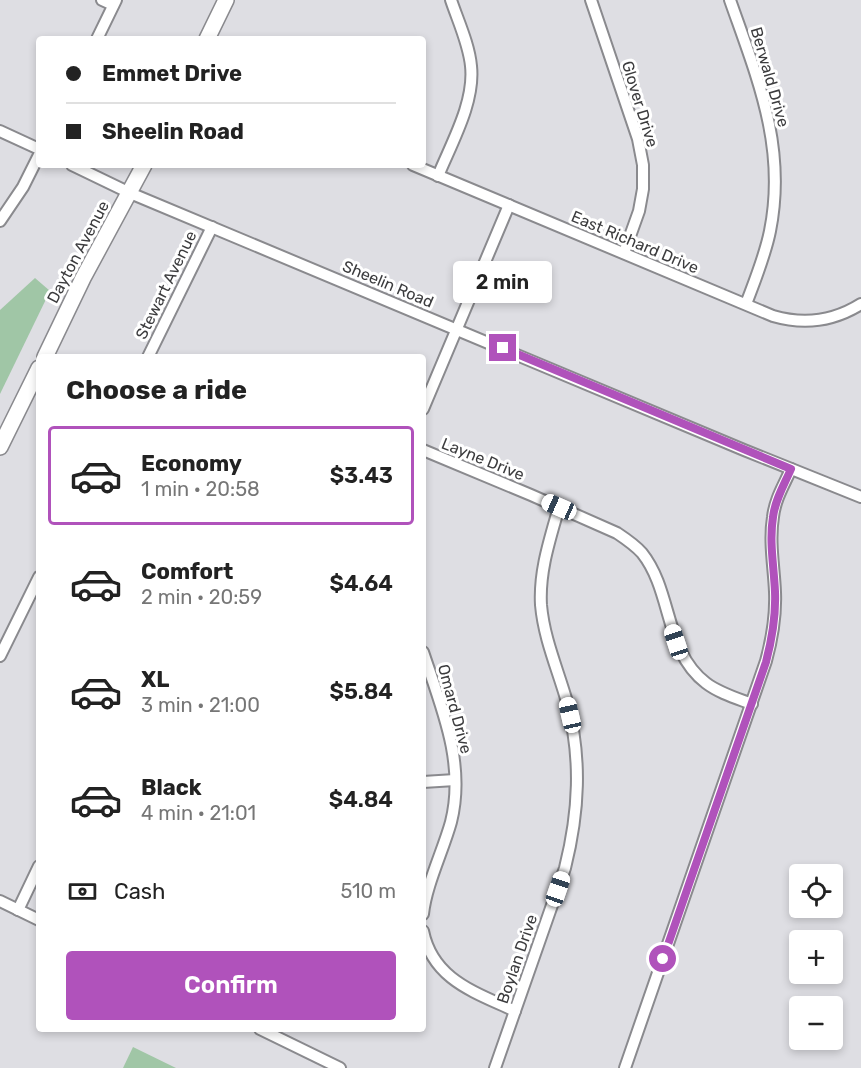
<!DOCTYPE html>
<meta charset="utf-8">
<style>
:root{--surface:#fff;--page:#f6f6f6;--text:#222;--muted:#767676;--line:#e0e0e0;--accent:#b052bb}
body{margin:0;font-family:Rubik,sans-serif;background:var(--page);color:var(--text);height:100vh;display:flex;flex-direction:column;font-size:22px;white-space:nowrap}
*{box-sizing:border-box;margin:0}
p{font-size:20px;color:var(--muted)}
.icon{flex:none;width:33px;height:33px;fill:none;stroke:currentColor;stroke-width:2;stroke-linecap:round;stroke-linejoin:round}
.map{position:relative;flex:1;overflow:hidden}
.side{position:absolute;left:36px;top:354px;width:390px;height:678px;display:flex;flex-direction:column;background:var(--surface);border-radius:6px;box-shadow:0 3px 9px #0003}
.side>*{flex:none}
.hud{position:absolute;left:36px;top:36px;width:390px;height:132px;border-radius:6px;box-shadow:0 3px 9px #0003;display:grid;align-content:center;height:132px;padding:0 30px;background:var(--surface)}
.fabs{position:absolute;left:789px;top:864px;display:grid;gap:12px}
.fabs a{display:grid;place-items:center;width:54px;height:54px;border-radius:6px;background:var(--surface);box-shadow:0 3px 9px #0003;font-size:30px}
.end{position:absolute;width:27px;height:27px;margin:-14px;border:8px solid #b052bb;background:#fff;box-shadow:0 0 0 3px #fff}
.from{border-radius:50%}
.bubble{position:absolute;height:42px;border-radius:6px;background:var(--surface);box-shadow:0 3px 9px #0003;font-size:20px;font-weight:600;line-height:42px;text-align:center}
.car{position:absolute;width:18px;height:36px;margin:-18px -9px;border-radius:8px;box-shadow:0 0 4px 2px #0007;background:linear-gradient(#fff 24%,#345 0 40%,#fff 0 76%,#345 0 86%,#fff 0)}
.hud b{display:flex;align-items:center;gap:21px;height:57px;font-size:22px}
.hud b+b{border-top:2px solid var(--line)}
.hud i{width:15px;height:15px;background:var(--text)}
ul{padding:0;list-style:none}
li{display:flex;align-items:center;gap:18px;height:99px;margin:0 12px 9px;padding:0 18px;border:3px solid transparent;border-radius:6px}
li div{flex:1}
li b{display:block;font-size:22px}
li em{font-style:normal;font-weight:600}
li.selected{border-color:var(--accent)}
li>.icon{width:54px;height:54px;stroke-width:1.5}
h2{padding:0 30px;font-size:27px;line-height:72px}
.pay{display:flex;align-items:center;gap:15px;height:66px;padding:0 30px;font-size:22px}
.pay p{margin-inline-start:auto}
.action{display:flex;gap:12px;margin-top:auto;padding:12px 30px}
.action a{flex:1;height:69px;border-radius:6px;background:var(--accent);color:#fff;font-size:24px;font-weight:600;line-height:69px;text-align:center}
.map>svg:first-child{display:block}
</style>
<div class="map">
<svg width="861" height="1068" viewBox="0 0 861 1068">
<rect width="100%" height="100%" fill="#dedee3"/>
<g fill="#a0c6a6">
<path d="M35,278L50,291L0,394V310Z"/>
<path d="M133,1047L176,1068H123Z"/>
</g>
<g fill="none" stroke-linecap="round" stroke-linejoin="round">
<g stroke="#8a8a8e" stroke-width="14">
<g id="street">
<path d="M102,0L113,5"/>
<path d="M591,0L638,139L643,165V189L639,211L624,253"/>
<path d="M730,0C757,77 787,147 770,231C765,256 755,280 746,304"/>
<path d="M97,39L116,0"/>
<path d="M0,131L39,149"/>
<path d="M72,165L130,193L744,450L861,497"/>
<path d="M413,165L773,316C804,325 834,321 861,304"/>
<path d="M438,176C452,142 475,102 471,66C469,44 458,21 451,0"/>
<path d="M0,221L23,187L39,155"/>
<path d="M148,357L212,227"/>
<path d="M423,409L509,205"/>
<path d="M423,450L531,495L617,533C626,539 635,545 642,553C673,592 664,651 706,683C719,693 736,698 752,704"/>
<path d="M423,652C441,706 466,763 451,822C443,851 426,885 423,914"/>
<path d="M0,656L39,577"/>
<path d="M423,782L455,780"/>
<path d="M0,901L39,920"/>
<path d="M18,910L39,866"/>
<path d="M423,931C433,980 475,992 515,1011"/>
<path d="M260,1029L340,1068"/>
<path d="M495,1068L565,868C579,812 582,759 567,702C558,670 544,639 541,605C539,571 550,539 559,507"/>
<path d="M625,1068L766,661C772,639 776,615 775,592C774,567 769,542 773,517C775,499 784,485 791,469"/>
</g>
</g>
<g stroke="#8a8a8e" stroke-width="18">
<g id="secondary">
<path d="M207,39L226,0"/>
<path d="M45,357L83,278L144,165"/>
<path d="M0,447L39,368"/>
</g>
</g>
<use href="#street" stroke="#fff" stroke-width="10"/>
<use href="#secondary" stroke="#fff" stroke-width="15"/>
</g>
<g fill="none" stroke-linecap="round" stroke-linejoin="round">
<path stroke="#b052bb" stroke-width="8" d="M503,348L791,469C784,485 775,500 773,517C769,542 774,567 775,592C776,615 772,639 766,662L663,959"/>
</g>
<g text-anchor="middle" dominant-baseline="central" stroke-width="6" stroke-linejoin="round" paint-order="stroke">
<g font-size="16" fill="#3c3c3e" stroke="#fff">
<text transform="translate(770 77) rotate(74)">Berwald Drive</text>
<text transform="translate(640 104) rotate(73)">Glover Drive</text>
<text transform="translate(635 242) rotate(23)">East Richard Drive</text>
<text transform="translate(78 252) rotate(-62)">Dayton Avenue</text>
<text transform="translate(388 284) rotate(23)">Sheelin Road</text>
<text transform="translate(166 285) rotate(-64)">Stewart Avenue</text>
<text transform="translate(483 459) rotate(22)">Layne Drive</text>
<text transform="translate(455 709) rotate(75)">Omard Drive</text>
<text transform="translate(517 959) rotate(-71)">Boylan Drive</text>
</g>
</g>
</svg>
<div class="fabs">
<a><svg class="icon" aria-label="locate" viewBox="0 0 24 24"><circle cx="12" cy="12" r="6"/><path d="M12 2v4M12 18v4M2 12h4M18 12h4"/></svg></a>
<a>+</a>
<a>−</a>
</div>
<i class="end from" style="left:663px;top:959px"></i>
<i class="end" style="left:503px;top:348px"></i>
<div class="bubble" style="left:453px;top:261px;width:99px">2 min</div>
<i class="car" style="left:559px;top:507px;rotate:294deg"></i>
<i class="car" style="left:676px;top:642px;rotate:342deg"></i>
<i class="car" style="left:570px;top:715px;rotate:347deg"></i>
<i class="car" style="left:558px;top:889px;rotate:19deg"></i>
<div class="hud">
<b><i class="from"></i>Emmet Drive</b>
<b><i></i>Sheelin Road</b>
</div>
<section class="side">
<h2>Choose a ride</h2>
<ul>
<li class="selected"><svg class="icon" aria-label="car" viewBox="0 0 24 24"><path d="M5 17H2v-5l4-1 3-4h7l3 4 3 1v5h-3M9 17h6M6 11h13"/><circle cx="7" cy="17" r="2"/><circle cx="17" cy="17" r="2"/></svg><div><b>Economy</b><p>1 min · 20:58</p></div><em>$3.43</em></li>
<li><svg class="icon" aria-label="car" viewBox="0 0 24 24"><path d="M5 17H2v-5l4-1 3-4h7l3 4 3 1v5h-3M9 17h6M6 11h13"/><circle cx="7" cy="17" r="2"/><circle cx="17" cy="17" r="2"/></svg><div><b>Comfort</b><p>2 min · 20:59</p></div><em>$4.64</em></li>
<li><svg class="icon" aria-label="car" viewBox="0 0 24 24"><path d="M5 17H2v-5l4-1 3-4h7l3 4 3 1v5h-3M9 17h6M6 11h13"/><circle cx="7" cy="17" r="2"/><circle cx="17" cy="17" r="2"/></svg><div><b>XL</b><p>3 min · 21:00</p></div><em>$5.84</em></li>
<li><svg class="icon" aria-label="car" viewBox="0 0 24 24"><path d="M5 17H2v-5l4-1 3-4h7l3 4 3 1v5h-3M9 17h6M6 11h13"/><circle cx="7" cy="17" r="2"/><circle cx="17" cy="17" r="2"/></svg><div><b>Black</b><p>4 min · 21:01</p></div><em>$4.84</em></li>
</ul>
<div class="pay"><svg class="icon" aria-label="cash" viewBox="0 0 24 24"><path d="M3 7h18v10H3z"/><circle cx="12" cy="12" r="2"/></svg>Cash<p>510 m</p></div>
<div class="action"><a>Confirm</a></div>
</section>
</div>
